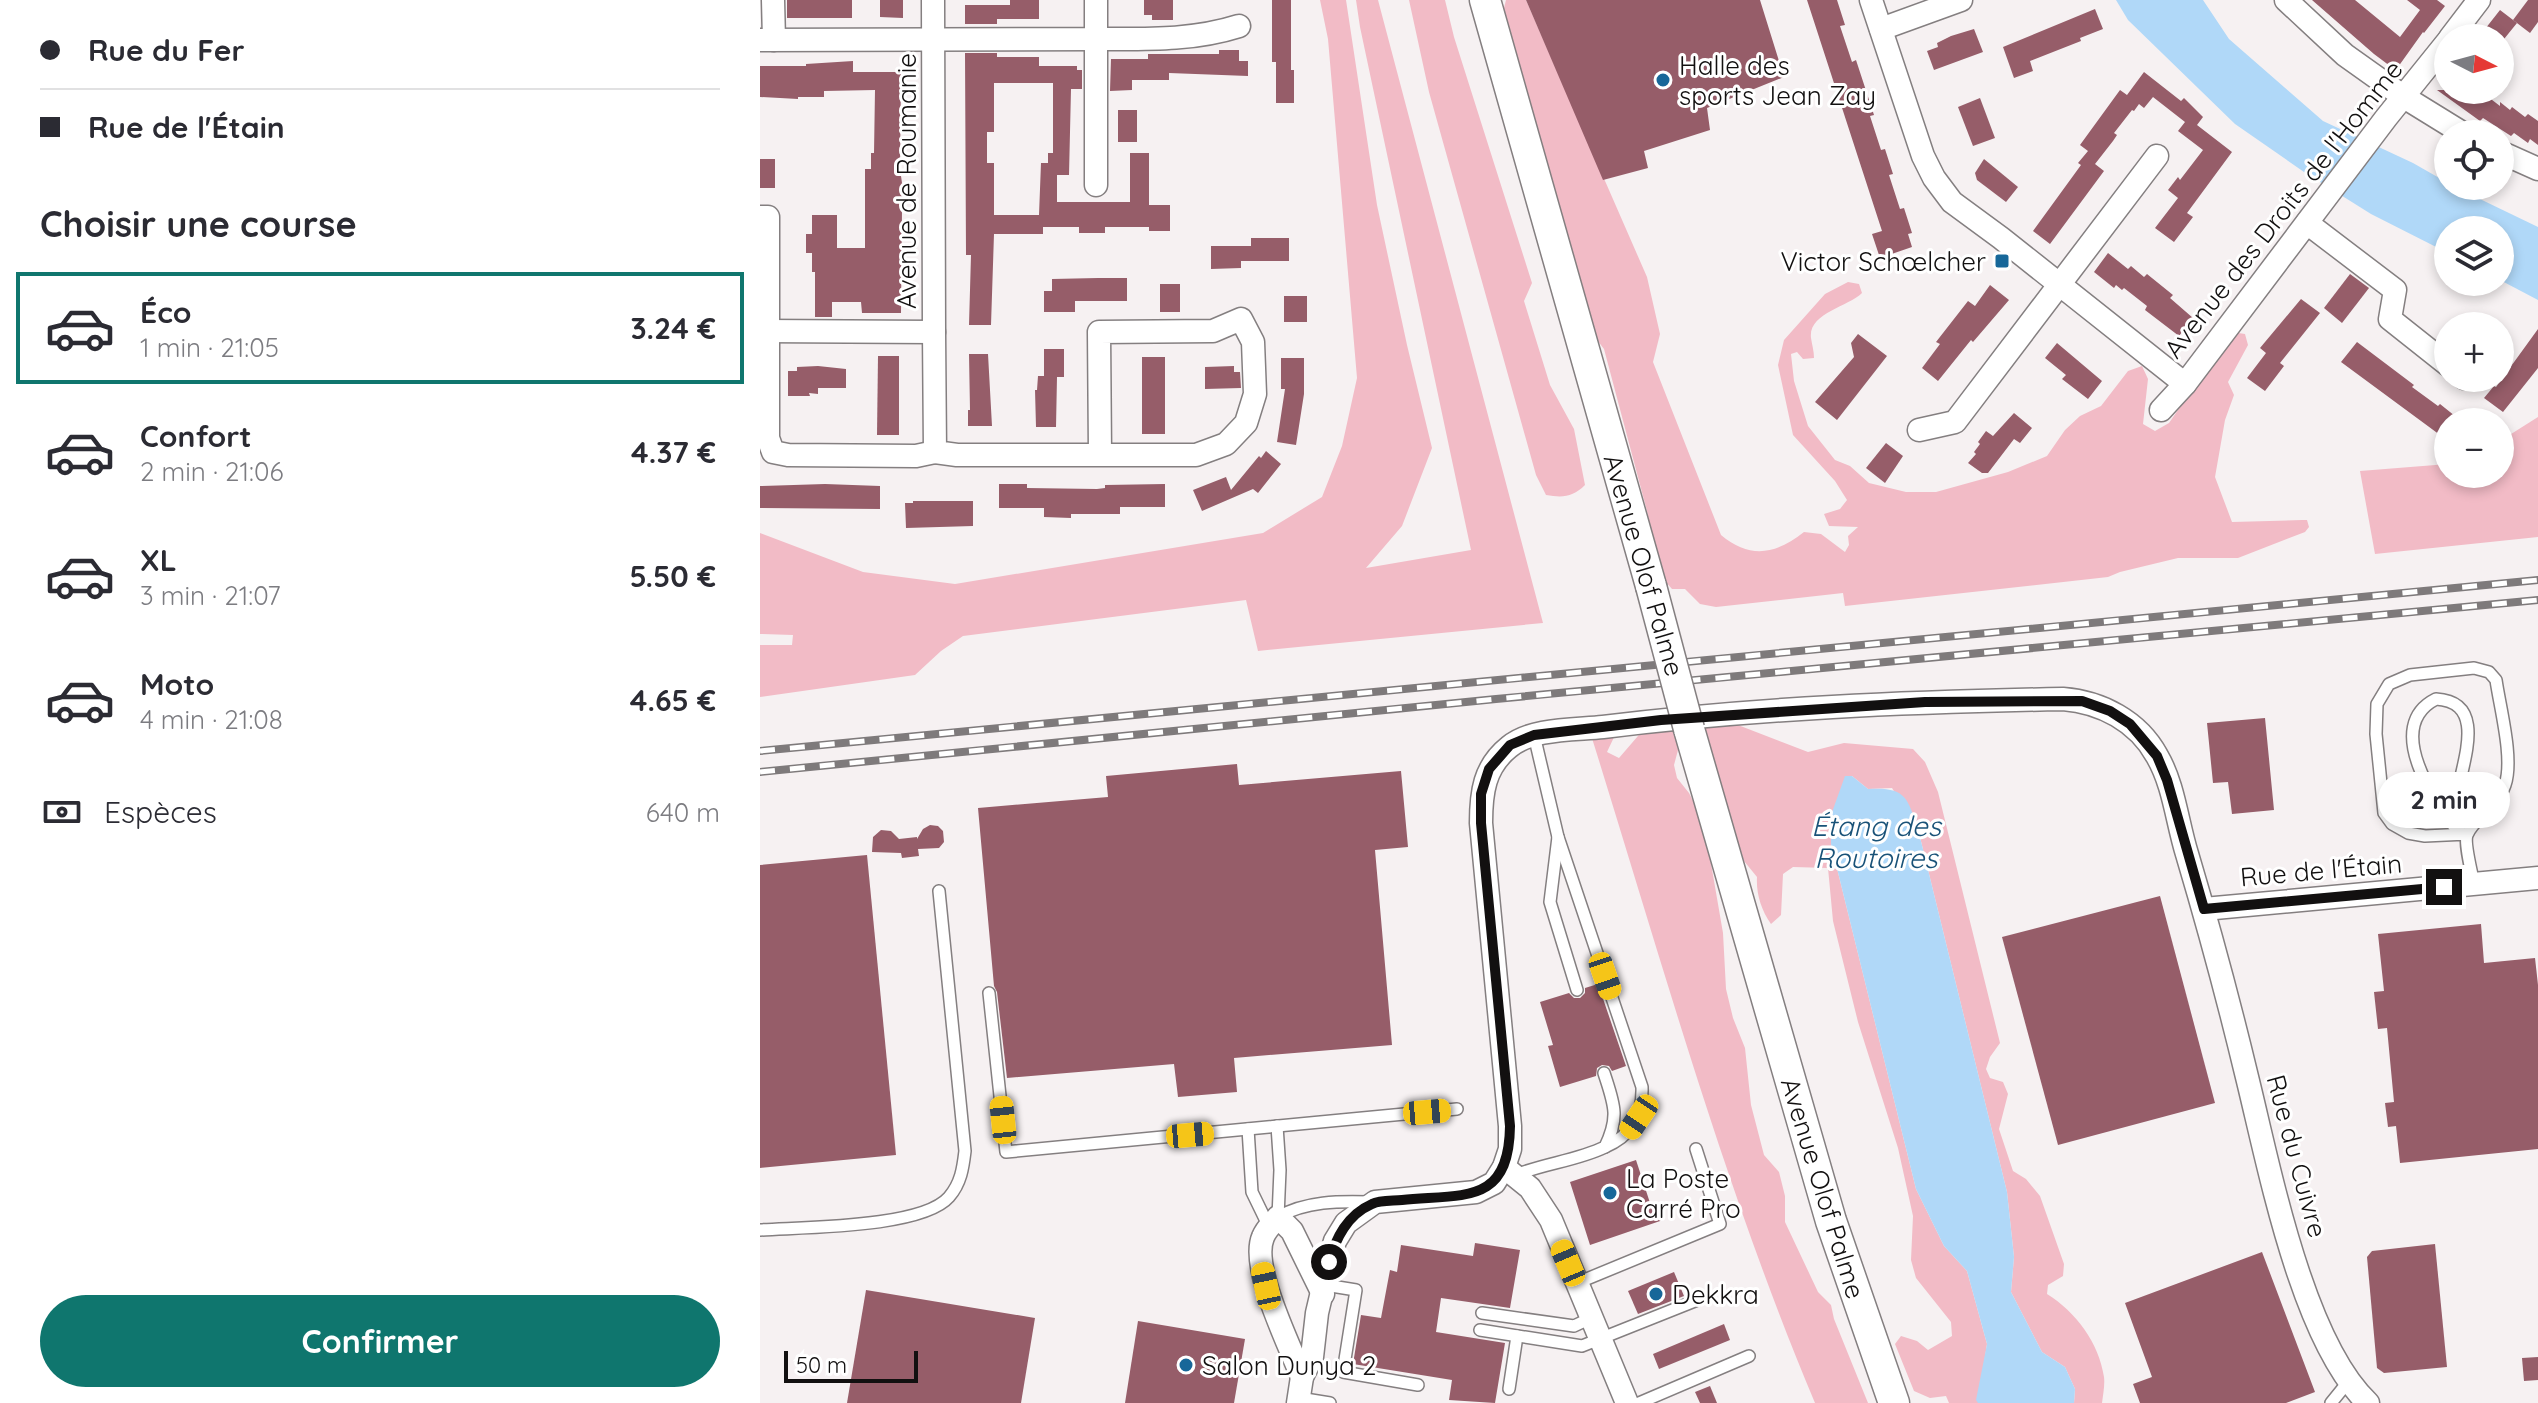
<!DOCTYPE html>
<html lang="fr">
<meta charset="utf-8">
<style>
:root{--surface:#fff;--page:#f2f2f3;--text:#2b2b33;--muted:#7c7c81;--line:#e1e1e2;--accent:#0f766e}
body{margin:0;font-family:Quicksand,sans-serif;background:var(--page);color:var(--text);height:100vh;display:flex;flex-direction:column;font-size:30px;white-space:nowrap}
*{box-sizing:border-box;margin:0}
p{font-size:26px;color:var(--muted)}
.icon{flex:none;width:44px;height:44px;fill:none;stroke:currentColor;stroke-width:2;stroke-linecap:round;stroke-linejoin:round}
.map{position:relative;flex:1;overflow:hidden}
.sheet{display:flex;flex-direction:column;background:var(--surface);width:760px}
.sheet>*{flex:none}
.top-card{display:grid;align-content:center;height:176px;padding:0 40px;background:var(--surface)}
.needle{width:52px;rotate:96deg}
.controls{position:absolute;left:1674px;top:24px;display:grid;gap:16px}
.controls a{display:grid;place-items:center;width:80px;height:80px;border-radius:50%;background:var(--surface);box-shadow:0 4px 12px #0003;font-size:40px}
.scale{position:absolute;left:24px;bottom:20px;width:134px;box-sizing:border-box;padding-left:8px;border:4px solid #121010;border-top:0;font-size:22px;line-height:28px;white-space:nowrap;color:#121010;-webkit-text-stroke:6px #fff;paint-order:stroke}
.end{position:absolute;width:36px;height:36px;margin:-18px;border:10px solid #121010;background:#fff;box-shadow:0 0 0 4px #fff}
.from{border-radius:50%}
.bubble{position:absolute;height:56px;border-radius:28px;background:var(--surface);box-shadow:0 4px 12px #0003;font-size:26px;font-weight:800;line-height:56px;text-align:center}
.car{position:absolute;width:24px;height:48px;margin:-24px -12px;border-radius:10px;box-shadow:0 0 6px 2px #0007;background:linear-gradient(#f5c518 24%,#345 0 40%,#f5c518 0 76%,#345 0 86%,#f5c518 0)}
.top-card b{display:flex;align-items:center;gap:28px;height:76px;font-size:30px}
.top-card b+b{border-top:2px solid var(--line)}
.top-card i{width:20px;height:20px;background:var(--text)}
ul{padding:0;list-style:none}
li{display:flex;align-items:center;gap:24px;height:112px;margin:0 16px 12px;padding:0 24px;border:4px solid transparent;border-radius:0px}
li div{flex:1}
li b{display:block;font-size:30px}
li em{font-style:normal;font-weight:800}
li.on{border-color:var(--accent)}
li>.icon{width:72px;height:72px;stroke-width:1.5}
h2{padding:0 40px;font-size:36px;line-height:96px}
.pay{display:flex;align-items:center;gap:20px;height:88px;padding:0 40px;font-size:30px}
.pay p{margin-inline-start:auto}
.cta{display:flex;gap:16px;margin-top:auto;padding:16px 40px}
.cta a{flex:1;height:92px;border-radius:48px;background:var(--accent);color:#fff;font-size:32px;font-weight:800;line-height:92px;text-align:center}
main{display:flex;flex:1;min-height:0}
.map>svg:first-child{display:block}
</style>
<main>
<section class="sheet">
<div class="top-card">
<b><i class="from"></i>Rue du Fer</b>
<b><i></i>Rue de l'Étain</b>
</div>
<h2>Choisir une course</h2>
<ul>
<li class="on"><svg class="icon" aria-label="car" viewBox="0 0 24 24"><path d="M5 17H2v-5l4-1 3-4h7l3 4 3 1v5h-3M9 17h6M6 11h13"/><circle cx="7" cy="17" r="2"/><circle cx="17" cy="17" r="2"/></svg><div><b>Éco</b><p>1 min · 21:05</p></div><em>3.24 €</em></li>
<li><svg class="icon" aria-label="car" viewBox="0 0 24 24"><path d="M5 17H2v-5l4-1 3-4h7l3 4 3 1v5h-3M9 17h6M6 11h13"/><circle cx="7" cy="17" r="2"/><circle cx="17" cy="17" r="2"/></svg><div><b>Confort</b><p>2 min · 21:06</p></div><em>4.37 €</em></li>
<li><svg class="icon" aria-label="car" viewBox="0 0 24 24"><path d="M5 17H2v-5l4-1 3-4h7l3 4 3 1v5h-3M9 17h6M6 11h13"/><circle cx="7" cy="17" r="2"/><circle cx="17" cy="17" r="2"/></svg><div><b>XL</b><p>3 min · 21:07</p></div><em>5.50 €</em></li>
<li><svg class="icon" aria-label="car" viewBox="0 0 24 24"><path d="M5 17H2v-5l4-1 3-4h7l3 4 3 1v5h-3M9 17h6M6 11h13"/><circle cx="7" cy="17" r="2"/><circle cx="17" cy="17" r="2"/></svg><div><b>Moto</b><p>4 min · 21:08</p></div><em>4.65 €</em></li>
</ul>
<div class="pay"><svg class="icon" aria-label="cash" viewBox="0 0 24 24"><path d="M3 7h18v10H3z"/><circle cx="12" cy="12" r="2"/></svg>Espèces<p>640 m</p></div>
<div class="cta"><a>Confirmer</a></div>
</section>
<div class="map">
<svg width="1778" height="1403" viewBox="0 0 1778 1403">
<rect width="100%" height="100%" fill="#f6f1f2"/>
<g fill="#f2bbc6">
<path d="M560,0H586L617,205L647,345L672,448L642,526L606,568L711,550L600,27L596,0H618L783,623L498,651L486,600L203,636L181,651L155,675L0,697V645H32L33,635L0,634V533L103,572L195,584L503,533L562,497L582,446L597,378L568,39Z"/>
<path d="M649,0H685L694,37L772,283L764,301L790,385L814,429L825,485C813,497 803,498 786,495L776,475L669,92Z"/>
<path d="M746,0H766L887,277L900,334L893,362L961,535C990,559 1015,555 1044,532L1061,534L1085,552L1089,545L1088,536L1098,527L1069,526L1064,514L1080,509L1087,500L1075,481L1033,435L1018,365L1024,340L1065,294L1088,282L1099,284L1102,293C1088,307 1048,313 1051,338C1052,345 1054,351 1054,358L1043,359L1037,352L1031,354L1034,381L1048,426L1075,460L1090,466L1109,483L1146,492H1176L1248,472L1287,456L1305,430L1320,416L1341,406L1368,371L1382,366L1388,379L1383,424L1395,431L1409,423L1472,332L1485,334L1488,345L1468,382L1474,395L1465,420L1455,477L1472,522L1542,520H1547L1549,527L1545,532L1478,558H1418L1360,572L1348,577L1085,606L1083,593L956,607L940,604L925,589H912L898,573L887,511L844,349L828,328L742,16Z"/>
<path d="M1778,417V537L1615,554L1600,471L1688,464V474H1740V441Z"/>
<path d="M965,720L1048,752L1084,743L1153,749L1165,762L1178,792L1240,1043L1230,1057L1226,1069L1230,1078L1243,1082L1248,1094L1239,1129L1253,1171L1266,1179L1280,1196L1304,1264L1303,1276L1288,1285L1287,1294C1316,1312 1339,1343 1344,1377C1345,1385 1343,1395 1342,1403H1314L1315,1389L1305,1367L1282,1352L1251,1292L1254,1257L1247,1192L1158,829L1132,788L1108,789L1092,776L1071,844L1156,1189L1184,1246L1207,1271L1227,1344L1218,1403H1189L1186,1396L1170,1398L1154,1391L1135,1344L1141,1336L1157,1341L1168,1350L1192,1336L1191,1322L1156,1278L1151,1260L1153,1216L1138,1148L1098,1022L1073,921L1068,868L1033,867L1023,874L1021,915L1011,924C1001,910 996,893 997,877L984,861L938,723Z"/>
<path d="M914,726L918,750L914,765L917,778L929,793L944,823L963,933L966,989L973,1018L985,1048L991,1105L1004,1155L1019,1172L1025,1196V1222L1058,1292L1071,1305L1074,1319L1108,1403H1055C964,1187 901,959 831,735L856,733L847,752L859,758L884,729Z"/>
</g>
<g fill="#b0d8f8">
<path d="M1356,0H1443L1469,39L1563,121L1653,163L1688,183V186H1693L1778,227V300L1740,280V230H1688V253L1611,214L1544,172L1475,124L1368,20Z"/>
<path d="M1085,776H1092L1108,789C1145,787 1147,796 1158,829L1247,1192L1254,1257L1251,1292L1282,1352L1305,1367L1315,1389L1314,1403H1218L1216,1400L1227,1344L1207,1271L1184,1246L1156,1189L1071,844V815Z"/>
</g>
<g fill="#965d69" fill-rule="evenodd">
<rect x="27" y="0" width="65" height="18"/>
<path d="M120,0H143V18L120,17Z"/>
<path d="M250,0H279V19H237V24H205V5H250Z"/>
<path d="M384,0H413V20H392V15H384Z"/>
<path d="M512,0H531V70H534V103H516V62H512Z"/>
<path d="M766,0H1000L1024,77L947,108L950,130L884,151L888,168L843,180Z"/>
<path d="M1047,0H1077L1085,25L1080,26L1092,62L1096,60L1114,115L1110,116L1121,150L1125,149L1133,174L1129,175L1140,209L1144,208L1152,233L1148,234L1152,247L1120,258L1112,234L1122,231Z"/>
<path d="M1552,0H1595L1640,37L1660,10L1647,0H1677L1685,6L1664,33L1663,32L1638,67L1632,63L1630,66L1614,54Z"/>
<path d="M1768,0H1778V22L1770,33L1753,20Z"/>
<path d="M1335,9L1343,29L1320,38L1321,41L1270,61L1273,71L1254,78L1243,47Z"/>
<path d="M1740,10L1757,23L1740,44V38H1718Z"/>
<path d="M1214,29L1223,52L1174,70L1167,51L1178,47L1177,43L1191,36Z"/>
<path d="M459,50H479V61H488V76L409,73V80H372V90L350,91L351,59H388V54H459Z"/>
<path d="M205,53H237V57H279V66H317V70H322V89H311L309,175H297V202H370V153H389V205H410V231H389V227H345V233H319V227H283V234H234L231,325H209L211,255H206ZM234,83H293V153H288V163H281L279,215H234V163H227V132H234Z"/>
<path d="M93,61V72H141L140,169L142,183H144V210H142L141,313H102L101,302H72V317H55V272H52V253H46V234H52V215H77V248H105V169H111V153H114L115,90L64,91V97H38V99L0,97V66H46V64Z"/>
<path d="M1384,72L1421,101L1424,98L1443,117L1437,125L1472,152L1427,213L1433,217L1414,242L1395,228L1418,198L1408,190L1418,177L1420,180L1443,150L1418,131L1425,122L1393,97L1384,108L1379,104L1374,111L1372,110L1354,133L1357,135L1353,141L1335,164L1344,171L1290,244L1273,231L1321,165L1318,163L1328,151L1320,145L1360,90L1367,95Z"/>
<path d="M1677,90H1719L1740,106V102L1750,110L1752,107L1765,117L1768,114L1778,121V145L1770,139L1768,143L1754,133L1751,136L1723,118L1720,121Z"/>
<path d="M1220,98L1235,138L1213,146L1198,107Z"/>
<rect x="358" y="110" width="19" height="32"/>
<rect x="0" y="159" width="15" height="29"/>
<path d="M1224,159L1258,187L1246,202L1217,180L1215,173Z"/>
<path d="M491,238H529V261H481V268L451,269V246H491Z"/>
<path d="M1348,253L1368,269L1371,266L1384,277L1387,274L1413,295L1410,298L1433,318L1419,336L1385,310L1387,306L1364,288L1362,290L1356,285L1354,288L1334,272Z"/>
<path d="M1590,274L1609,288L1582,323L1564,308Z"/>
<path d="M338,278H367V301H315V312H284V291H292V279Z"/>
<rect x="400" y="284" width="20" height="28"/>
<path d="M1230,285L1249,300L1213,342L1211,340L1178,381L1162,368L1180,344L1176,342L1208,301L1215,306Z"/>
<rect x="524" y="296" width="23" height="26"/>
<path d="M1541,299L1560,313L1520,363L1524,366L1505,391L1487,378L1506,353L1500,348Z"/>
<path d="M1778,329V368L1743,412L1724,398L1734,386L1736,387Z"/>
<path d="M1098,334L1127,356L1077,420L1055,402L1094,357L1091,343Z"/>
<path d="M1597,342L1654,385L1652,387L1678,406L1680,404L1695,416L1680,435L1581,362Z"/>
<path d="M1297,343L1342,381L1328,399L1302,379L1306,375L1285,358Z"/>
<path d="M284,349H304V377H297L296,427H276L275,390H277L278,376H284Z"/>
<path d="M209,354H228L232,426H208V410H210Z"/>
<path d="M118,356H139V435H117Z"/>
<rect x="382" y="357" width="23" height="77"/>
<path d="M521,358H544V394L536,445L517,442L525,389H521Z"/>
<path d="M58,366L86,369V388H58V394L49,393L50,396H28V371H37V367Z"/>
<path d="M474,366V372H480L481,388L445,389V367Z"/>
<path d="M1254,413L1272,428L1260,443L1254,439L1228,473H1222L1208,463L1216,454L1214,452L1220,444L1218,442L1226,431L1233,436Z"/>
<path d="M1126,443L1143,456L1125,483L1106,468Z"/>
<path d="M506,451L521,464L498,493L493,489L442,511L433,490L466,477L471,490L499,456L501,458Z"/>
<path d="M65,484L120,486V509L0,508V486Z"/>
<path d="M239,484H267V488L337,489L345,488V485L405,484V507H360V514H311V518L284,517V508H239Z"/>
<path d="M153,501H213V526L146,528L145,503H153Z"/>
<path d="M1505,718L1514,810L1472,814L1468,782L1453,783L1447,723Z"/>
<path d="M477,764L479,785L641,771L648,847L615,850L632,1045L474,1058L477,1092L418,1097L414,1064L247,1078L237,992L234,986L218,808L348,797L346,776Z"/>
<path d="M1712,781L1728,786L1722,802L1706,797Z"/>
<path d="M170,825L178,826L183,831L184,842L179,848L158,849L159,856L142,858L141,853L112,852L113,837L121,830L131,831L139,839L157,837V839L163,829Z"/>
<path d="M107,855L136,1155L0,1168V865Z"/>
<path d="M1400,896L1455,1103L1298,1145L1242,937Z"/>
<path d="M1721,924L1724,963L1775,958L1778,985V1149L1640,1163L1636,1126L1628,1127L1625,1103L1634,1102L1627,1028L1618,1029L1614,992L1624,991L1618,934Z"/>
<path d="M838,984L866,1066L852,1071L849,1066L842,1065L837,1068L836,1076L800,1087L788,1046L793,1045L780,1002L809,993L814,998H820L825,993V988Z"/>
<path d="M876,1160L891,1206L898,1204L903,1220L830,1245L810,1182Z"/>
<path d="M715,1243L760,1250L750,1308L681,1298L676,1332L745,1343L735,1403L689,1400L692,1380L593,1364L601,1315L621,1318L630,1270L637,1272L641,1245L713,1256Z"/>
<path d="M1675,1244L1687,1367L1624,1373L1617,1368L1607,1257L1612,1251Z"/>
<path d="M1502,1252L1555,1392L1526,1403H1380L1373,1384L1392,1377L1365,1303Z"/>
<path d="M914,1272L924,1296L878,1314L868,1291Z"/>
<path d="M106,1290L275,1318L261,1403H87Z"/>
<path d="M378,1321L485,1339L474,1403H365Z"/>
<path d="M964,1324L970,1340L899,1369L893,1354Z"/>
<path d="M1778,1357V1380L1764,1381L1762,1358Z"/>
<path d="M950,1386L957,1403H940L935,1392Z"/>
</g>
<g fill="none" stroke-linecap="round" stroke-linejoin="round">
<g stroke="#847f80" stroke-width="14">
<g id="service">
<path d="M1676,699C1727,702 1703,760 1698,791C1696,806 1698,819 1700,834C1675,803 1622,726 1676,699Z"/>
<path d="M774,735L798,837L790,902L817,990"/>
<path d="M1707,834L1665,836L1648,833L1632,824L1624,813L1616,734L1617,704L1629,684L1650,675L1714,668L1729,672L1736,680C1740,708 1754,759 1745,785C1738,806 1713,819 1707,835C1704,843 1712,874 1714,884"/>
<path d="M798,837L882,1087C883,1116 871,1136 845,1147"/>
<path d="M229,993L246,1152L697,1109"/>
<path d="M517,1126L520,1170L518,1217C546,1201 579,1201 610,1202"/>
<path d="M488,1129L492,1192L509,1227"/>
<path d="M756,1175C785,1163 816,1161 845,1147C860,1116 854,1104 844,1073"/>
<path d="M0,1230C43,1227 162,1228 189,1197C201,1183 203,1168 205,1151L179,891"/>
<path d="M817,1283L960,1224L936,1149"/>
<path d="M565,1285L596,1290L583,1372L658,1385"/>
<path d="M722,1313L814,1326L831,1318"/>
<path d="M720,1330L822,1346L940,1299"/>
<path d="M749,1389L757,1336"/>
<path d="M539,1398L570,1403"/>
<path d="M879,1403L989,1356"/>
<path d="M1571,1403L1588,1382"/>
</g>
</g>
<g stroke="#847f80" stroke-width="25">
<g id="minor">
<path d="M13,0L14,40"/>
<path d="M1111,0L1163,156L1174,178L1192,202L1241,238L1425,384"/>
<path d="M1526,0L1585,55L1644,97L1704,134"/>
<path d="M1121,29L1201,0"/>
<path d="M1690,38L1719,0"/>
<path d="M0,40L336,39V0"/>
<path d="M1740,152L1778,169"/>
<path d="M336,185V39C385,39 432,41 479,26"/>
<path d="M0,217H8V438L13,452L28,455L156,456L175,452"/>
<path d="M1547,223L1635,290L1630,319L1688,365"/>
<path d="M0,331L174,332L173,0"/>
<path d="M174,332L175,452L197,455H436L466,444L486,423L495,394L493,342L481,319L453,331L339,332L340,454"/>
<path d="M1704,378H1706"/>
<path d="M1401,410L1425,384L1626,118L1688,41"/>
<path d="M1159,430L1195,422L1397,156"/>
<path d="M1444,909L1778,878"/>
<path d="M744,1167L770,1188L791,1220L867,1403"/>
<path d="M542,1377C530,1346 490,1267 503,1237C506,1229 513,1223 518,1217L532,1231L563,1294"/>
<path d="M538,1403L542,1377L552,1357L557,1313L569,1262L575,1241L586,1223L615,1202L716,1192L734,1183L744,1167L750,1149V1126L721,823C721,793 724,767 749,747C771,728 815,730 843,727C995,708 1149,702 1303,699C1341,702 1378,721 1397,756C1414,785 1417,822 1427,854C1449,928 1469,1002 1487,1077C1509,1166 1542,1341 1608,1403"/>
</g>
</g>
<g stroke="#847f80" stroke-width="33">
<g id="secondary">
<path d="M725,0L891,586"/>
<path d="M929,729L1071,1221L1134,1403"/>
</g>
</g>
<use href="#service" stroke="#fff" stroke-width="11"/>
<use href="#minor" stroke="#fff" stroke-width="22"/>
<use href="#secondary" stroke="#fff" stroke-width="30"/>
<g stroke="#7e7a7b" stroke-width="8">
<g id="rail">
<path d="M0,751L1778,580"/>
<path d="M0,772L736,699L1778,600"/>
</g>
</g>
<use href="#rail" stroke="#fff" stroke-width="5" stroke-dasharray="15" stroke-linecap="butt"/>
<g stroke="#847f80" stroke-width="33" stroke-linecap="butt">
<path id="secondary-bridge" d="M891,586L929,729"/>
</g>
<use href="#secondary-bridge" stroke="#fff" stroke-width="30"/>
</g>
<g fill="none" stroke-linecap="round" stroke-linejoin="round">
<path stroke="#121010" stroke-width="10" d="M569,1262C576,1238 587,1215 612,1204C620,1200 632,1201 642,1200C704,1194 749,1205 750,1126L721,823V794L729,769L750,745L774,735L901,720L1165,702L1322,701L1350,711L1370,724L1397,756L1407,780L1444,909L1684,887"/>
</g>
<g fill="#176799" stroke="#fff" stroke-width="3">
<circle cx="903" cy="80" r="8"/>
<rect x="1234" y="253" width="16" height="16" rx="4"/>
<circle cx="850" cy="1193" r="8"/>
<circle cx="896" cy="1294" r="8"/>
<circle cx="426" cy="1365" r="8"/>
</g>
<g text-anchor="middle" dominant-baseline="central" stroke-width="6" stroke-linejoin="round" paint-order="stroke">
<g font-size="26" fill="#121010" stroke="#fff" text-anchor="start">
<text x="919" y="65">Halle des<tspan x="919" dy="30">sports Jean Zay</tspan></text>
<text x="1226" y="261" text-anchor="end">Victor Schœlcher</text>
<text x="866" y="1178">La Poste<tspan x="866" dy="30">Carré Pro</tspan></text>
<text x="912" y="1294">Dekkra</text>
<text x="442" y="1365">Salon Dunya 2</text>
</g>
<g font-size="26" fill="#121010" stroke="#fff">
<text transform="translate(146 181) rotate(-90)">Avenue de Roumanie</text>
<text transform="translate(1523 209) rotate(-52)">Avenue des Droits de l'Homme</text>
<text transform="translate(884 565) rotate(74)">Avenue Olof Palme</text>
<text transform="translate(1561 870) rotate(-5)">Rue de l'Étain</text>
<text transform="translate(1537 1156) rotate(75)">Rue du Cuivre</text>
<text transform="translate(1063 1188) rotate(73)">Avenue Olof Palme</text>
</g>
<g font-size="28" font-style="italic" fill="#195278" stroke="#fff">
<text x="1116" y="825">Étang des<tspan x="1116" dy="32">Routoires</tspan></text>
</g>
</g>
</svg>
<div class="controls">
<a><svg class="needle" viewBox="-14 -14 28 28"><path d="M0-13l5 13h-10z" fill="#e53935"/><path d="M0 13l5-13h-10z" fill="#7c7c81"/></svg></a>
<a><svg class="icon" aria-label="locate" viewBox="0 0 24 24"><circle cx="12" cy="12" r="6"/><path d="M12 2v4M12 18v4M2 12h4M18 12h4"/></svg></a>
<a><svg class="icon" aria-label="layers" viewBox="0 0 24 24"><path d="M12 4l9 5-9 5-9-5zM3 14l9 5 9-5"/></svg></a>
<a>+</a>
<a>−</a>
</div>
<div class="scale">50 m</div>
<i class="end from" style="left:569px;top:1262px"></i>
<i class="end" style="left:1684px;top:887px"></i>
<div class="bubble" style="left:1618px;top:772px;width:132px">2 min</div>
<i class="car" style="left:845px;top:976px;rotate:161deg"></i>
<i class="car" style="left:667px;top:1112px;rotate:85deg"></i>
<i class="car" style="left:879px;top:1117px;rotate:214deg"></i>
<i class="car" style="left:243px;top:1120px;rotate:354deg"></i>
<i class="car" style="left:430px;top:1135px;rotate:85deg"></i>
<i class="car" style="left:808px;top:1263px;rotate:337deg"></i>
<i class="car" style="left:506px;top:1286px;rotate:348deg"></i>
</div>
</main>
